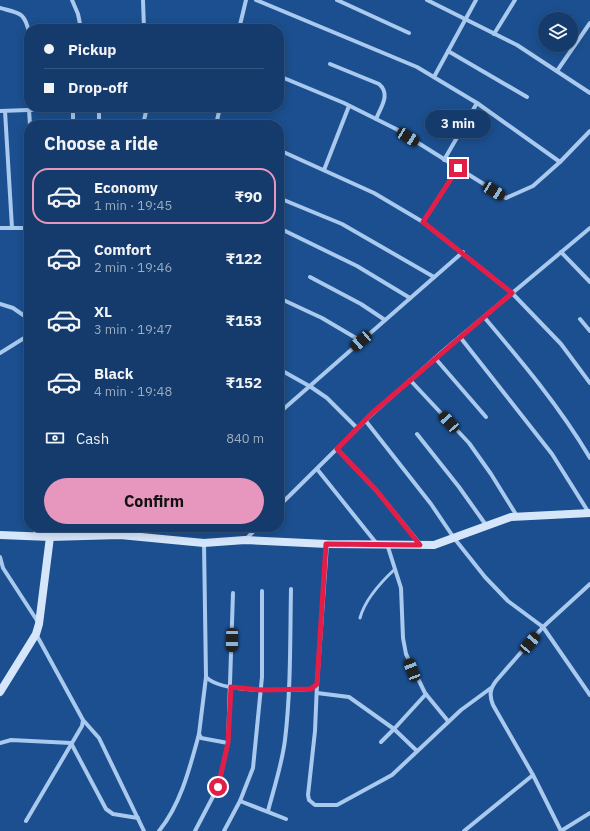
<!DOCTYPE html>
<meta charset="utf-8">
<style>
:root{--surface:#143b6b;--page:#1d4271;--text:#f1f3f6;--muted:#9dadc1;--line:#33557e;--accent:#e797bd}
body{margin:0;font-family:"IBM Plex Sans",sans-serif;background:var(--page);color:var(--text);height:100vh;display:flex;flex-direction:column;font-size:15px;white-space:nowrap}
*{box-sizing:border-box;margin:0}
p{font-size:13px;color:var(--muted)}
.icon{flex:none;width:22px;height:22px;fill:none;stroke:currentColor;stroke-width:2;stroke-linecap:round;stroke-linejoin:round}
.map{position:relative;flex:1;overflow:hidden}
.sheet{position:absolute;left:24px;top:120px;width:260px;height:412px;display:flex;flex-direction:column;background:var(--surface);border-radius:16px;box-shadow:0 2px 10px #0003,0 0 0 1px var(--line)}
.sheet>*{flex:none}
.top-card{position:absolute;left:24px;top:24px;width:260px;height:88px;border-radius:16px;box-shadow:0 2px 10px #0003,0 0 0 1px var(--line);display:grid;align-content:center;height:88px;padding:0 20px;background:var(--surface)}
.tools{position:absolute;left:538px;top:12px;display:grid;gap:8px}
.tools a{display:grid;place-items:center;width:40px;height:40px;border-radius:50%;background:var(--surface);box-shadow:0 2px 10px #0003,0 0 0 1px var(--line);font-size:20px}
.end{position:absolute;width:18px;height:18px;margin:-9px;border:5px solid #e11d48;background:#fff;box-shadow:0 0 0 2px #fff}
.from{border-radius:50%}
.bubble{position:absolute;height:28px;border-radius:14px;background:var(--surface);box-shadow:0 2px 10px #0003,0 0 0 1px var(--line);font-size:13px;font-weight:800;line-height:28px;text-align:center}
.car{position:absolute;width:12px;height:24px;margin:-12px -6px;border-radius:5px;box-shadow:0 0 3px 1px #0007;background:linear-gradient(#222 24%,#8ab4d8 0 40%,#222 0 76%,#8ab4d8 0 86%,#222 0)}
.top-card b{display:flex;align-items:center;gap:14px;height:38px;font-size:15px}
.top-card b+b{border-top:1px solid var(--line)}
.top-card i{width:10px;height:10px;background:var(--text)}
ul{padding:0;list-style:none}
li{display:flex;align-items:center;gap:12px;height:56px;margin:0 8px 6px;padding:0 12px;border:2px solid transparent;border-radius:16px}
li div{flex:1}
li b{display:block;font-size:15px}
li em{font-style:normal;font-weight:800}
li.active{border-color:var(--accent)}
li>.icon{width:36px;height:36px;stroke-width:1.5}
h2{padding:0 20px;font-size:18px;line-height:48px}
.pay{display:flex;align-items:center;gap:10px;height:44px;padding:0 20px;font-size:15px}
.pay p{margin-inline-start:auto}
.primary-button{display:flex;gap:8px;margin-top:auto;padding:8px 20px}
.primary-button a{flex:1;height:46px;border-radius:24px;background:var(--accent);color:#111;font-size:16px;font-weight:800;line-height:46px;text-align:center}
.map>svg:first-child{display:block}
</style>
<div class="map">
<svg width="590" height="831" viewBox="0 0 590 831">
<rect width="100%" height="100%" fill="#1b4f8f"/>
<g fill="none" stroke-linecap="round" stroke-linejoin="round">
<path stroke="#a9c9ee" stroke-width="3" d="M360,618C365,599 381,582 395,569"/>
<g stroke="#a9c9ee" stroke-width="4">
<path d="M72,0L78,14L81,29"/>
<path d="M143,0L144,29"/>
<path d="M256,0L417,67L477,103L560,162L590,131"/>
<path d="M337,0L409,33"/>
<path d="M427,0L517,45L590,93"/>
<path d="M0,8C19,13 25,12 29,33"/>
<path d="M239,29L246,0"/>
<path d="M494,34L515,0"/>
<path d="M448,51L527,97"/>
<path d="M330,64L379,84C391,94 381,107 376,119"/>
<path d="M557,71L590,23"/>
<path d="M279,76L344,103L396,129L506,198L533,186L560,162"/>
<path d="M434,77L476,0"/>
<path d="M99,107V125"/>
<path d="M73,108V125"/>
<path d="M29,110L30,125"/>
<path d="M0,111L113,107"/>
<path d="M5,111L12,228"/>
<path d="M143,125L147,107"/>
<path d="M216,125L220,107"/>
<path d="M279,150L374,193L423,222L512,293L561,344L590,383"/>
<path d="M444,160L477,103"/>
<path d="M324,170L349,106"/>
<path d="M279,198L342,224L434,277"/>
<path d="M423,222L458,168"/>
<path d="M0,228H29"/>
<path d="M279,228L357,266L410,298"/>
<path d="M561,252L590,282"/>
<path d="M310,277L361,304L385,320"/>
<path d="M279,298L322,318L361,341"/>
<path d="M0,304L13,308L29,319"/>
<path d="M484,317C522,362 560,407 590,458"/>
<path d="M580,319L590,331"/>
<path d="M460,337L552,454L589,513"/>
<path d="M0,353L29,335"/>
<path d="M435,358L486,417"/>
<path d="M279,369L311,387L327,398L357,428"/>
<path d="M410,380L469,443L491,474L517,516"/>
<path d="M279,413L463,252"/>
<path d="M365,420L431,504L454,538L485,577L508,601L543,627L590,695"/>
<path d="M417,434L459,487L486,525"/>
<path d="M337,449L376,490L420,544"/>
<path d="M317,469L377,544"/>
<path d="M279,506L371,415L443,351L590,228"/>
<path d="M98,535V527"/>
<path d="M120,535L122,527"/>
<path d="M35,536L36,527"/>
<path d="M245,540L258,527"/>
<path d="M204,543L206,677C222,694 287,690 311,689L317,684L327,544"/>
<path d="M387,544L401,588L403,638L406,654L425,693L448,721"/>
<path d="M0,557L3,568L38,622"/>
<path d="M206,677L199,734L201,738L228,743"/>
<path d="M317,684L315,731L308,795L309,800L315,805H337L392,775L461,710L491,688"/>
<path d="M317,693L349,697L394,729L426,694"/>
<path d="M83,720L99,738L144,831"/>
<path d="M381,742L394,729L417,751"/>
<path d="M0,743L11,740L71,743L106,809L113,814L138,818"/>
<path d="M240,801L286,819"/>
<path d="M268,811C274,788 282,764 285,740C291,690 290,639 291,589"/>
<path d="M26,821L82,726L83,720L36,634"/>
<path d="M159,831C181,804 190,767 199,734"/>
<path d="M195,831L218,787L228,743L233,593"/>
<path d="M224,831L240,801L253,768L262,677V591"/>
<path d="M464,831L533,775"/>
<path d="M561,831L533,775L493,705C489,695 490,689 496,681L543,627L590,584"/>
<path d="M561,831L590,813"/>
</g>
<g stroke="#d6e6fa" stroke-width="8">
<path d="M0,535L50,537L120,535L204,543L245,540L327,544L434,545L511,517L590,513"/>
<path d="M0,692L36,634L39,624L50,537"/>
</g>
</g>
<g fill="none" stroke-linecap="round" stroke-linejoin="round">
<path stroke="#e11d48" stroke-width="5" d="M218,787L228,743L231,687L262,690L311,689L317,684L326,544L420,545L376,490L337,449L371,414L512,293L423,222L458,168"/>
</g>
</svg>
<div class="tools">
<a><svg class="icon" aria-label="layers" viewBox="0 0 24 24"><path d="M12 4l9 5-9 5-9-5zM3 14l9 5 9-5"/></svg></a>
</div>
<i class="end from" style="left:218px;top:787px"></i>
<i class="end" style="left:458px;top:168px"></i>
<div class="bubble" style="left:425px;top:110px;width:66px">3 min</div>
<i class="car" style="left:408px;top:137px;rotate:122deg"></i>
<i class="car" style="left:494px;top:191px;rotate:122deg"></i>
<i class="car" style="left:361px;top:341px;rotate:229deg"></i>
<i class="car" style="left:449px;top:422px;rotate:318deg"></i>
<i class="car" style="left:232px;top:640px;rotate:181deg"></i>
<i class="car" style="left:530px;top:643px;rotate:40deg"></i>
<i class="car" style="left:412px;top:670px;rotate:339deg"></i>
<div class="top-card">
<b><i class="from"></i>Pickup</b>
<b><i></i>Drop-off</b>
</div>
<section class="sheet">
<h2>Choose a ride</h2>
<ul>
<li class="active"><svg class="icon" aria-label="car" viewBox="0 0 24 24"><path d="M5 17H2v-5l4-1 3-4h7l3 4 3 1v5h-3M9 17h6M6 11h13"/><circle cx="7" cy="17" r="2"/><circle cx="17" cy="17" r="2"/></svg><div><b>Economy</b><p>1 min · 19:45</p></div><em>₹90</em></li>
<li><svg class="icon" aria-label="car" viewBox="0 0 24 24"><path d="M5 17H2v-5l4-1 3-4h7l3 4 3 1v5h-3M9 17h6M6 11h13"/><circle cx="7" cy="17" r="2"/><circle cx="17" cy="17" r="2"/></svg><div><b>Comfort</b><p>2 min · 19:46</p></div><em>₹122</em></li>
<li><svg class="icon" aria-label="car" viewBox="0 0 24 24"><path d="M5 17H2v-5l4-1 3-4h7l3 4 3 1v5h-3M9 17h6M6 11h13"/><circle cx="7" cy="17" r="2"/><circle cx="17" cy="17" r="2"/></svg><div><b>XL</b><p>3 min · 19:47</p></div><em>₹153</em></li>
<li><svg class="icon" aria-label="car" viewBox="0 0 24 24"><path d="M5 17H2v-5l4-1 3-4h7l3 4 3 1v5h-3M9 17h6M6 11h13"/><circle cx="7" cy="17" r="2"/><circle cx="17" cy="17" r="2"/></svg><div><b>Black</b><p>4 min · 19:48</p></div><em>₹152</em></li>
</ul>
<div class="pay"><svg class="icon" aria-label="cash" viewBox="0 0 24 24"><path d="M3 7h18v10H3z"/><circle cx="12" cy="12" r="2"/></svg>Cash<p>840 m</p></div>
<div class="primary-button"><a>Confirm</a></div>
</section>
</div>
